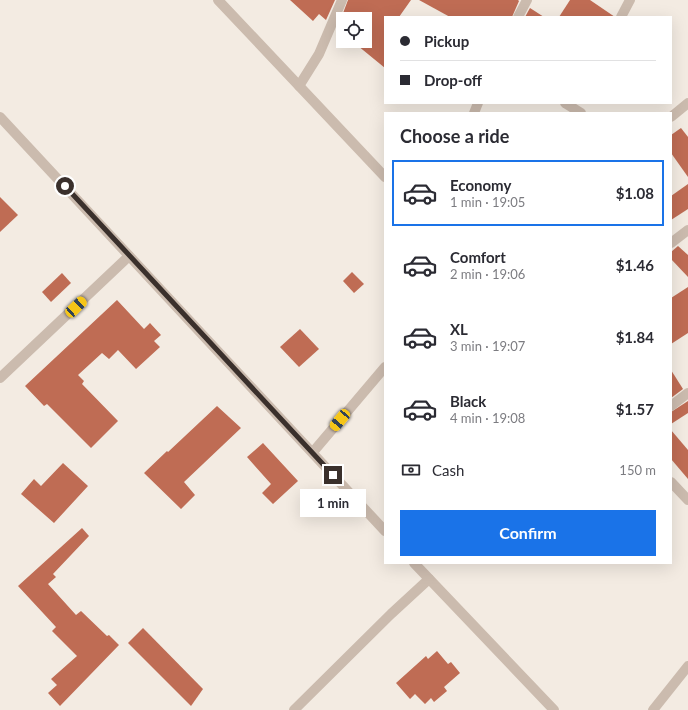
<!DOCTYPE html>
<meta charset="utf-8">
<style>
:root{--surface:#fff;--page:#f2f2f3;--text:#2b2b33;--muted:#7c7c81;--line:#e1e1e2;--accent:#1a73e8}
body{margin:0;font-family:Lato,sans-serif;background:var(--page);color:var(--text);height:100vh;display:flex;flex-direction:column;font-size:15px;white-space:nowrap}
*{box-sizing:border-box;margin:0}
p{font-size:13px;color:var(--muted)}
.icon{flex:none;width:22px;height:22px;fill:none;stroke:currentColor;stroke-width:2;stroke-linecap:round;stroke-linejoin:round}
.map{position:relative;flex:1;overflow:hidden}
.drawer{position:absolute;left:384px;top:112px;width:288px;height:452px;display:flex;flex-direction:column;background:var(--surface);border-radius:0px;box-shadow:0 4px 16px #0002}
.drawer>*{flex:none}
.guide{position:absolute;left:384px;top:16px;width:288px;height:88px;border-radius:0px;box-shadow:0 4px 16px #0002;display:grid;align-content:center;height:88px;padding:0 16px;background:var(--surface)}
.controls{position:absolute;left:336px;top:12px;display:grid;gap:8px}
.controls a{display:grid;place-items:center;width:36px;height:36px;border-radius:0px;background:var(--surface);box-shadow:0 4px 16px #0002;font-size:20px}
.end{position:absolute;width:18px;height:18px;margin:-9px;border:5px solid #3a302c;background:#fff;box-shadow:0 0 0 2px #fff}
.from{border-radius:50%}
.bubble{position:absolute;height:28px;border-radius:0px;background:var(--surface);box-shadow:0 4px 16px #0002;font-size:13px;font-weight:700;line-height:28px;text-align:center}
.car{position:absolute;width:12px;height:24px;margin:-12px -6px;border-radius:5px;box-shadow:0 0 3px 1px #0007;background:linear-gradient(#f5c518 24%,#345 0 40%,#f5c518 0 76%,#345 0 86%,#f5c518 0)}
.guide b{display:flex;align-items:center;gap:14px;height:38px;font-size:15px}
.guide b+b{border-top:1px solid var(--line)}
.guide i{width:10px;height:10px;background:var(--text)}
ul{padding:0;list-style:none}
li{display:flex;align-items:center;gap:12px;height:66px;margin:0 8px 6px;padding:0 8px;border:2px solid transparent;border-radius:0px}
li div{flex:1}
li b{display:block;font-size:15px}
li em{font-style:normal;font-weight:700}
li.active{border-color:var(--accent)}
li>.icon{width:36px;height:36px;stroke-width:1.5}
h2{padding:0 16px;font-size:18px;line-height:48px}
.pay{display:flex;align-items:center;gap:10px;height:44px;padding:0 16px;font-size:15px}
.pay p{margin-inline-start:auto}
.action{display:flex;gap:8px;margin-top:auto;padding:8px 16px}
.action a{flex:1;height:46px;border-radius:0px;background:var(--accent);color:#fff;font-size:16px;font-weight:700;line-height:46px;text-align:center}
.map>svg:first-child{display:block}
</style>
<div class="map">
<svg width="688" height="710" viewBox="0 0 688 710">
<rect width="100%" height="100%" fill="#f3ebe2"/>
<g fill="#bf6c54">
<path d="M290,0H335L326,20L319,14L313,21Z"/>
<path d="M348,0H411L399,17H385V68L352,41H365V19H343V34L337,29Z"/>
<path d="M419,0H518L519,1L512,17H450Z"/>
<path d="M570,0H590L615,17H559Z"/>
<path d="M530,8L544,17H525Z"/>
<path d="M681,128L688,137V177L671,153V135Z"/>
<path d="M688,184V209L671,220V196Z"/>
<path d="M0,197L18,215L0,232Z"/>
<path d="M678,246L688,255V277L671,259V252Z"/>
<path d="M352,272L364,284L354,293L343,281Z"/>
<path d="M62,273L71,283L51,302L42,292Z"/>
<path d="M688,287V333L671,344V298Z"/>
<path d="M117,300L144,329L150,323L161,335L154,341L160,347L136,369L118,350L109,359L102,353L78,375L84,381L82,384L118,421L91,448L47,404L44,406L25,386Z"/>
<path d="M300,329L319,349L299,367L280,347Z"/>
<path d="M671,370L683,389L671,398Z"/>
<path d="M688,401V413L671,424V412Z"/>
<path d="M217,406L241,428L184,482L195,495L181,509L144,473L167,451L168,452Z"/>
<path d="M671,430L688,450V479L671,459Z"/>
<path d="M263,443L298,481L273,504L262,493L271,484L247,457Z"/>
<path d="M63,463L88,486L54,523L21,494L34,479L41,486Z"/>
<path d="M82,528L89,536L53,574L56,577L48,584L76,615L81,611L107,636L109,635L119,645L60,706L48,693L57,685L51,679L77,656L52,631L56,627L18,586Z"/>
<path d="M143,628L203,689L191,706L128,643Z"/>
<path d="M437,651L448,664L451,662L460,673L444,687L447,691L434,702L431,698L425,704L415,694L410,699L396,683L426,656L428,659Z"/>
</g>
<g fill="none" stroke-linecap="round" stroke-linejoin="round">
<g stroke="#cbbbae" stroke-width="10">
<path d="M218,0L385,177"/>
<path d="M518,17L527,0"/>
<path d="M621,17L630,0"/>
<path d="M299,86L319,54L342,0"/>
<path d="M565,103L581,113"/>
<path d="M474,113L478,103"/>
<path d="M0,117L385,531"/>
<path d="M671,117L688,103"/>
<path d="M671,243L688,230"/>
<path d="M0,378L129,256"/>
<path d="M671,406L688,393"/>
<path d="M313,452L385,367"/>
<path d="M671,482L688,500"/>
<path d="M414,563L554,710"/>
<path d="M294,710L391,614L429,579"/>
<path d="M653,710L688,666"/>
</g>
</g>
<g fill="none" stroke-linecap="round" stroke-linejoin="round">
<path stroke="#3a302c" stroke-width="5" d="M65,186L333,475"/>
</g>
</svg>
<div class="controls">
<a><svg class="icon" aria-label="locate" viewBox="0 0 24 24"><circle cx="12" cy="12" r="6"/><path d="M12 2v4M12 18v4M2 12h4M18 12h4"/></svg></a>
</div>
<i class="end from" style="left:65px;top:186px"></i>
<i class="end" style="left:333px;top:475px"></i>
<div class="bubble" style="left:300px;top:489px;width:66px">1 min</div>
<i class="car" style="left:76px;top:307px;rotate:47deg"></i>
<i class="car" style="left:340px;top:420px;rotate:220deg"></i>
<div class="guide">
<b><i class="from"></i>Pickup</b>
<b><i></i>Drop-off</b>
</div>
<section class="drawer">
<h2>Choose a ride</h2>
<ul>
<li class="active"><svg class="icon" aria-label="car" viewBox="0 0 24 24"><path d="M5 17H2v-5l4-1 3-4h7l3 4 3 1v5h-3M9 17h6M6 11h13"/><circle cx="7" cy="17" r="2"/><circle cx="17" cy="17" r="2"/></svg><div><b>Economy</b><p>1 min · 19:05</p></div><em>$1.08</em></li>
<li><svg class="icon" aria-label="car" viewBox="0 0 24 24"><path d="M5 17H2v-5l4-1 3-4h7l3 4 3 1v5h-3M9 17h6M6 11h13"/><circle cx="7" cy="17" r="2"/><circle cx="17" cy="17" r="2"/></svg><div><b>Comfort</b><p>2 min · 19:06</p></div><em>$1.46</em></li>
<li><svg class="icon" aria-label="car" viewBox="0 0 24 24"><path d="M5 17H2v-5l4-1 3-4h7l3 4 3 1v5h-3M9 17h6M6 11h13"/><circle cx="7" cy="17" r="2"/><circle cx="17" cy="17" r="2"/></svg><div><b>XL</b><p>3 min · 19:07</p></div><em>$1.84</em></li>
<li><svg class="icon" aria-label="car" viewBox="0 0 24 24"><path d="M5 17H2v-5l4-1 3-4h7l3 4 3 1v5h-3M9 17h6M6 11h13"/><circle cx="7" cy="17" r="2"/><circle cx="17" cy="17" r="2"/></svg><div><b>Black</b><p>4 min · 19:08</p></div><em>$1.57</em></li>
</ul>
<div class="pay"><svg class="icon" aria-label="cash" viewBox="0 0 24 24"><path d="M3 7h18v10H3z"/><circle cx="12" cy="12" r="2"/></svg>Cash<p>150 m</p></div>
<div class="action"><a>Confirm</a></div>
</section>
</div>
